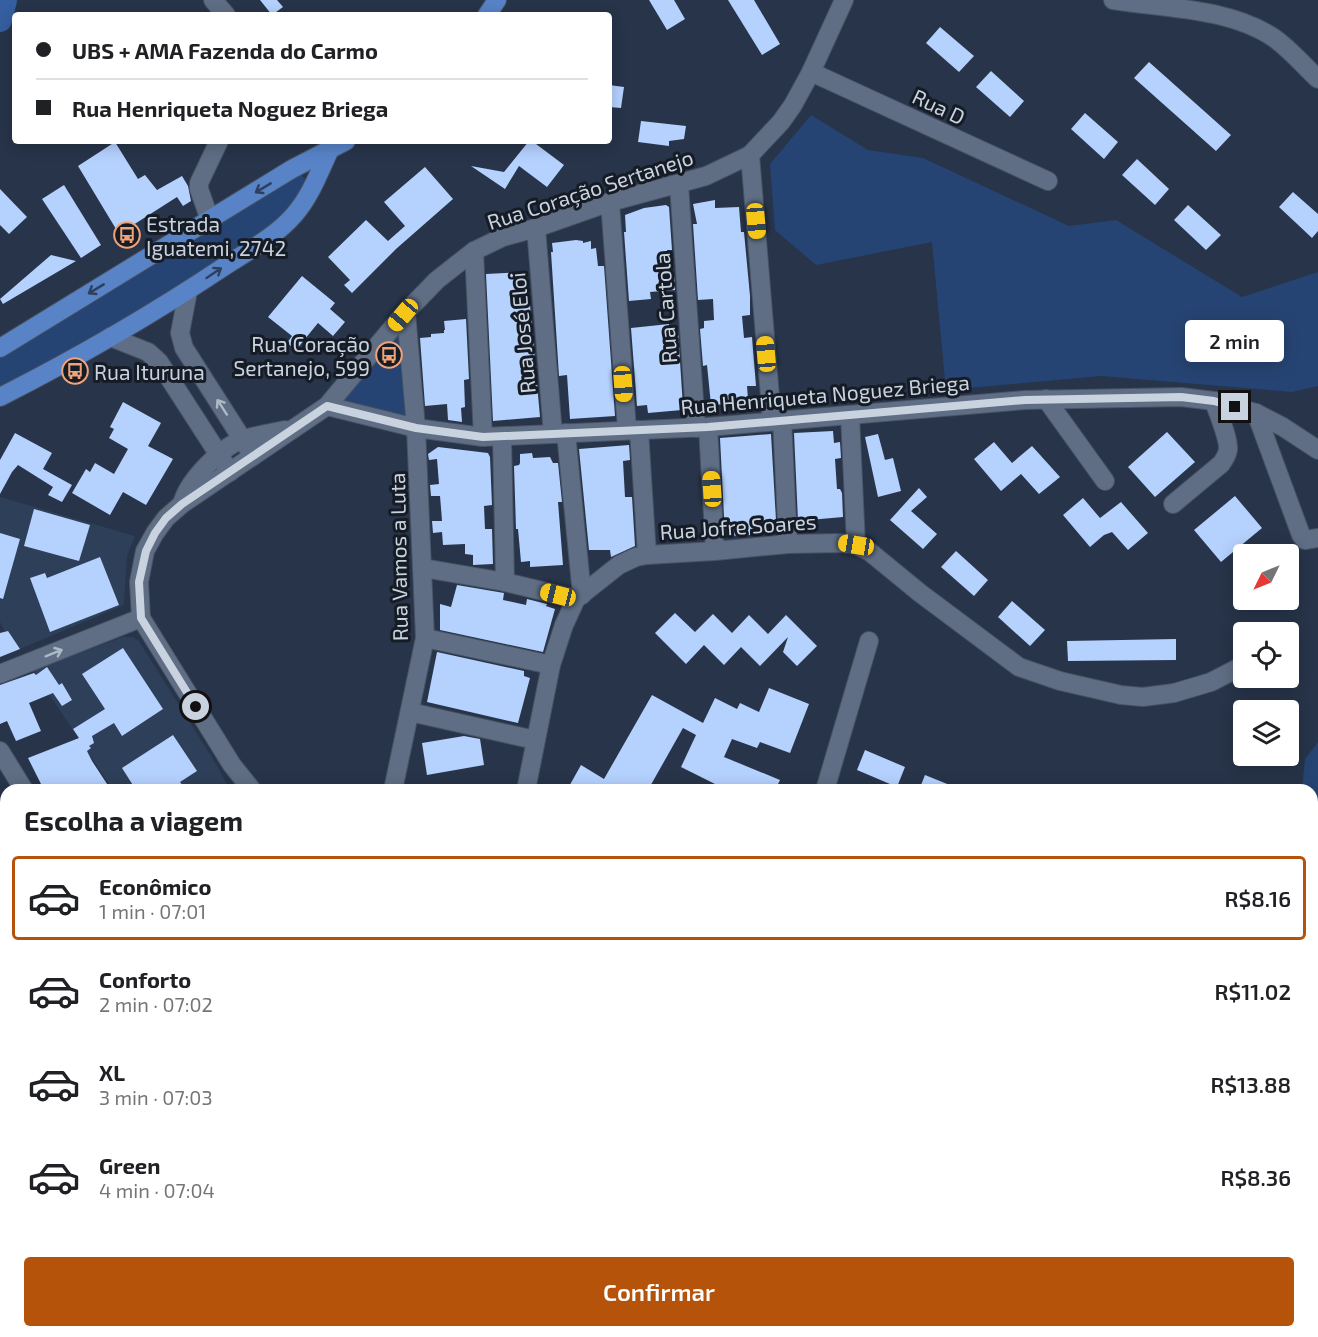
<!DOCTYPE html>
<html lang="pt">
<meta charset="utf-8">
<style>
:root{--surface:#fff;--page:#f6f6f6;--text:#202124;--muted:#757577;--line:#e0e0e0;--accent:#b45309}
body{margin:0;font-family:"Exo 2",sans-serif;background:var(--page);color:var(--text);height:100vh;display:flex;flex-direction:column;font-size:22px;white-space:nowrap}
*{box-sizing:border-box;margin:0}
p{font-size:20px;color:var(--muted)}
.icon{flex:none;width:33px;height:33px;fill:none;stroke:currentColor;stroke-width:2;stroke-linecap:round;stroke-linejoin:round}
.map{position:relative;flex:1;overflow:hidden}
.sheet{position:absolute;left:0px;top:784px;width:1318px;height:554px;display:flex;flex-direction:column;background:var(--surface);border-radius:18px 18px 0 0;box-shadow:0 3px 15px #0003}
.sheet>*{flex:none}
.banner{position:absolute;left:12px;top:12px;width:600px;height:132px;border-radius:6px;box-shadow:0 3px 15px #0003;display:grid;align-content:center;height:132px;padding:0 24px;background:var(--surface)}
.needle{width:39px;rotate:227deg}
.controls{position:absolute;left:1233px;top:544px;display:grid;gap:12px}
.controls a{display:grid;place-items:center;width:66px;height:66px;border-radius:6px;background:var(--surface);box-shadow:0 3px 15px #0003;font-size:30px}
.end{position:absolute;width:27px;height:27px;margin:-14px;border:8px solid #c9d2df;background:#111;box-shadow:0 0 0 3px #111}
.from{border-radius:50%}
.bubble{position:absolute;height:42px;border-radius:6px;background:var(--surface);box-shadow:0 3px 15px #0003;font-size:20px;font-weight:600;line-height:42px;text-align:center}
.car{position:absolute;width:18px;height:36px;margin:-18px -9px;border-radius:8px;box-shadow:0 0 4px 2px #0007;background:linear-gradient(#f5c518 24%,#345 0 40%,#f5c518 0 76%,#345 0 86%,#f5c518 0)}
.banner b{display:flex;align-items:center;gap:21px;height:57px;font-size:22px}
.banner b+b{border-top:2px solid var(--line)}
.banner i{width:15px;height:15px;background:var(--text)}
ul{padding:0;list-style:none}
li{display:flex;align-items:center;gap:18px;height:84px;margin:0 12px 9px;padding:0 12px;border:3px solid transparent;border-radius:6px}
li div{flex:1}
li b{display:block;font-size:22px}
li em{font-style:normal;font-weight:600}
li.selected{border-color:var(--accent)}
li>.icon{width:54px;height:54px;stroke-width:1.5}
h2{padding:0 24px;font-size:27px;line-height:72px}
.cta{display:flex;gap:12px;margin-top:auto;padding:12px 24px}
.cta a{flex:1;height:69px;border-radius:6px;background:var(--accent);color:#fff;font-size:24px;font-weight:600;line-height:69px;text-align:center}
.map>svg:first-child{display:block}
</style>
<div class="map">
<svg width="1318" height="1337" viewBox="0 0 1318 1337">
<rect width="100%" height="100%" fill="#273449"/>
<g fill="#2e3f59">
<path d="M0,497L135,536L127,556L124,605L20,649L8,632H5L0,622Z"/>
<path d="M123,637H133L139,641L216,764L230,790H113L33,670Z"/>
</g>
<g fill="#264473">
<path d="M811,115L868,150L923,158L1069,226L1116,220L1242,297L1318,272V386L1292,392L1101,376L946,390L932,242L816,265L775,230L770,164Z"/>
<path d="M298,172L305,179L307,185L294,215L0,397V348Z"/>
<path d="M405,314L415,427L329,404Z"/>
<path d="M1318,742V832L1313,824L1312,790H1302L1305,759Z"/>
</g>
<g fill="none" stroke-linecap="round" stroke-linejoin="round">
<path stroke="#355fa0" stroke-width="24" d="M0,20L5,0"/>
</g>
<g fill="#b5d1fe">
<path d="M260,0H277L283,7L272,15Z"/>
<path d="M649,0H674L685,19L667,30Z"/>
<path d="M728,0H754L780,44L762,55Z"/>
<path d="M940,27L974,56L959,72L926,43Z"/>
<path d="M1149,62L1231,135L1216,151L1134,78Z"/>
<path d="M991,71L1024,101L1010,117L976,87Z"/>
<path d="M609,85L624,87L621,108L609,107Z"/>
<path d="M1085,113L1118,142L1104,159L1071,129Z"/>
<path d="M641,121L686,126L684,139L669,141V146L638,142Z"/>
<path d="M529,141H532L564,165L547,187L519,166L505,189L471,166L504,172Z"/>
<path d="M115,142L138,179L145,175L157,190L182,176L188,186L191,201L183,206L177,197L119,234L78,166Z"/>
<path d="M1137,159L1169,189L1155,205L1122,175Z"/>
<path d="M425,167L453,199L396,249L352,293L344,285L350,280L328,257L366,220L388,241L405,226L384,202Z"/>
<path d="M64,185L101,245L81,258L42,199Z"/>
<path d="M0,189L27,217L9,234L0,225Z"/>
<path d="M1293,192L1318,214V231L1312,238L1279,207Z"/>
<path d="M715,200V208L739,207L741,232H744L750,296V315L742,316L744,338L752,337L756,386H747L748,399L729,401L730,404L711,405L707,365L703,366L700,329L704,328V321L714,320L713,299L698,300L693,224H697L693,204Z"/>
<path d="M666,205L669,207L672,250H667L669,274H674L675,290L650,292L651,299L629,301L624,232H626L625,215L644,208Z"/>
<path d="M1188,205L1221,235L1206,250L1174,220Z"/>
<path d="M576,240L583,241V243L591,241V249L596,248L598,266H604L615,416L570,419L567,375L559,376L551,252H553L552,243Z"/>
<path d="M51,255L76,261L3,304L0,299Z"/>
<path d="M527,272L540,417L493,421L486,274Z"/>
<path d="M302,276L335,303L330,309L345,322L333,336L318,323L296,350L287,343L292,336L268,317Z"/>
<path d="M466,319L469,379L464,380L465,407L461,408L462,422L448,420L447,404L425,406L420,338L431,337V334L444,333V330H445L444,321Z"/>
<path d="M669,324V332L678,331L683,407L681,408L682,410L648,413L647,405L637,406L631,328Z"/>
<path d="M123,402L161,423L148,446L173,459L146,505L123,492L110,515L72,493L86,469L90,472L95,463L114,474L128,449L109,438L114,429L110,427Z"/>
<path d="M833,431L834,443L840,442L841,458L835,459L837,489H840L842,493L843,517L798,521L794,433Z"/>
<path d="M1167,432L1195,462L1155,497L1128,467Z"/>
<path d="M15,433L52,453L43,469L72,485L62,502L48,495L53,487L18,465L12,472L0,494V460Z"/>
<path d="M771,434L776,520L769,521V527L750,529V535L725,536L720,438Z"/>
<path d="M878,434L885,460L893,458L901,491L878,497L865,437Z"/>
<path d="M994,442L1012,463L1032,446L1060,477L1039,494L1021,474L1001,491L974,459Z"/>
<path d="M629,445L630,460L623,461L625,497H632L635,546L611,557L610,550H589L579,449Z"/>
<path d="M438,447L488,453L490,457L492,505L484,506L485,529H492L493,564L473,565V555L465,554V544L443,545L442,532L433,533L432,521H442L441,508L440,496H431L430,485L439,484L437,459L429,460L428,454Z"/>
<path d="M532,453L533,458L550,457L553,463H558L562,502H558L563,565L530,567V561L521,562L518,529H516L514,466L519,465L520,463V454Z"/>
<path d="M919,488L927,497L911,511L937,534L923,549L890,520Z"/>
<path d="M1235,496L1262,528L1221,562L1194,530Z"/>
<path d="M1083,498L1100,518L1121,502L1148,533L1128,550L1112,532L1104,535L1090,547L1063,515Z"/>
<path d="M34,509L90,525L79,561L24,546Z"/>
<path d="M0,533L20,539L3,599L0,598Z"/>
<path d="M956,551L988,580L974,596L941,567Z"/>
<path d="M100,557L119,605L50,632L30,578L45,573L47,578Z"/>
<path d="M457,585L504,593L503,600L526,605L527,599L547,604L546,606L555,609L543,652L440,630V604L451,607Z"/>
<path d="M1012,601L1045,630L1030,646L998,617Z"/>
<path d="M675,613L695,632L713,614L732,633L749,615L768,634L786,615L817,646L797,666L783,652L788,637L760,666L741,647L724,665L704,645L686,664L655,633Z"/>
<path d="M8,631L20,649L0,657V633Z"/>
<path d="M1176,639V660L1068,661L1067,641Z"/>
<path d="M123,648L163,709L122,736L114,723L92,736L94,743L89,746L91,748L87,751L92,761L111,790H44L28,758L79,738L73,729L105,709L82,674Z"/>
<path d="M437,652L524,671V676L530,678L518,723L427,702Z"/>
<path d="M47,667L59,685L62,683L72,700L62,706L53,693L29,703L41,731L16,741L7,721L0,724V685L34,673L36,675Z"/>
<path d="M769,688L809,704L790,753L760,742L757,748L732,739L724,757L780,780L775,790H727L681,767L696,735L683,728L648,790H567L581,765L604,779L652,695L703,723L715,698L737,709L740,703L759,712Z"/>
<path d="M173,735L197,771L180,782L186,790H136L122,768Z"/>
<path d="M464,736L480,739L484,765L427,775L422,743Z"/>
<path d="M865,750L905,767L897,787L857,770Z"/>
<path d="M925,775L962,790H919Z"/>
</g>
<g fill="none" stroke-linecap="round" stroke-linejoin="round">
<g stroke="#475263" stroke-width="20">
<g id="minor">
<path d="M213,0L226,15"/>
<path d="M1113,0C1164,8 1230,8 1274,38C1290,49 1304,66 1318,79"/>
<path d="M811,72L1048,181"/>
<path d="M750,155L772,421"/>
<path d="M679,185L696,428"/>
<path d="M610,202L627,429"/>
<path d="M210,220L199,189V183L219,141"/>
<path d="M536,228L553,434"/>
<path d="M474,251L483,437"/>
<path d="M188,291L180,333L184,348L253,456"/>
<path d="M110,337L148,352L159,362L230,472"/>
<path d="M1046,399L1105,481"/>
<path d="M327,406L416,428L483,437L708,427L1025,400L1181,397L1214,401L1256,413L1283,427L1318,450"/>
<path d="M1256,413L1301,535L1305,540L1318,538"/>
<path d="M850,415L856,545"/>
<path d="M782,419L788,544"/>
<path d="M708,427L715,551"/>
<path d="M639,430L647,555"/>
<path d="M566,433L582,595"/>
<path d="M502,437L505,582"/>
<path d="M183,501C189,480 222,446 244,439C257,435 272,433 285,430"/>
<path d="M1173,504L1221,464C1224,460 1227,455 1228,450C1229,438 1218,414 1214,401"/>
<path d="M423,568L505,582L576,599"/>
<path d="M425,638L551,665"/>
<path d="M0,674L141,618"/>
<path d="M410,712L535,740"/>
<path d="M0,751L24,790"/>
<path d="M252,790L232,765L141,618L139,582L145,551L155,533L166,518L182,504L327,406L403,315L437,280L474,251L503,237L536,228L610,202L706,176L750,155L781,122L793,105L811,72L844,0"/>
<path d="M393,790L425,638L416,428L406,312"/>
<path d="M526,790L551,665L564,625L576,599L619,565L636,557L647,555L715,551L788,544L841,543L856,545L870,552L920,593L1019,667L1060,681L1121,695L1143,697L1174,693L1211,682L1244,665"/>
<path d="M825,790L869,641"/>
<path d="M0,821L6,819"/>
<path d="M0,976L6,974"/>
<path d="M1312,1069H1318"/>
<path d="M0,1195L6,1196"/>
<path d="M480,1332L484,1337"/>
<path d="M546,1332L551,1337"/>
<path d="M1299,1332L1302,1337"/>
<path d="M223,1337L224,1332"/>
<path d="M698,1337L701,1332"/>
<path d="M1187,1337L1196,1332"/>
</g>
</g>
<g stroke="#475263" stroke-width="20">
<g id="major">
<path d="M487,15L497,0"/>
<path d="M0,348L292,169L346,141"/>
<path d="M0,397C77,358 153,314 225,266C248,251 276,236 294,215C311,196 320,170 331,147"/>
</g>
</g>
<use href="#minor" stroke="#5f6e85" stroke-width="18"/>
<use href="#major" stroke="#5883c7" stroke-width="18"/>
</g>
<defs><path id="oneway-shaft" d="M-6 0H5M1.5-3L5.5 0L1.5 3" fill="none" stroke-width="1.6" stroke-linecap="round" stroke-linejoin="round" transform="scale(1.5)"/></defs>
<g stroke="#2d405e">
<use href="#oneway-shaft" transform="translate(263 188) rotate(149)"/>
<use href="#oneway-shaft" transform="translate(214 273) rotate(-34)"/>
<use href="#oneway-shaft" transform="translate(96 289) rotate(149)"/>
</g>
<g stroke="#aeb9c8">
<use href="#oneway-shaft" transform="translate(222 407) rotate(-123)"/>
<use href="#oneway-shaft" transform="translate(54 653) rotate(-22)"/>
</g>
<g fill="none" stroke-linecap="round" stroke-linejoin="round">
<path stroke="#c9d2df" stroke-width="8" d="M196,707L141,618L139,582L146,551L155,533L166,518L182,504L327,406L416,428L483,437L708,427L1025,400L1181,397L1214,401L1235,407"/>
</g>
<defs>
<g id="bus-ring" transform="scale(1.35)"><circle r="9.5" fill="#161c25" stroke="#f0a278" stroke-width="1.5"/><path d="M-5-6H5V4H4V6H2V4H-2V6H-4V4H-5ZM-3.5-4V0h7V-4ZM-3.5 1.2v1.5H-2V1.2ZM2 1.2v1.5H3.5V1.2Z" fill="#f0a278"/></g>
</defs>
<g fill-rule="evenodd">
<use href="#bus-ring" x="127" y="235"/>
<use href="#bus-ring" x="389" y="355"/>
<use href="#bus-ring" x="75" y="371"/>
</g>
<g text-anchor="middle" dominant-baseline="central" stroke-width="6" stroke-linejoin="round" paint-order="stroke">
<g font-size="21" fill="#c9d2df" stroke="#161c25">
<text transform="translate(939 106) rotate(25)">Rua D</text>
<text transform="translate(590 189) rotate(-18)">Rua Coração Sertanejo</text>
<text transform="translate(665 308) rotate(-94)">Rua Cartola</text>
<text transform="translate(522 333) rotate(-95)">Rua José Eloi</text>
<text transform="translate(825 394) rotate(-5)">Rua Henriqueta Noguez Briega</text>
<text transform="translate(738 526) rotate(-4)">Rua Jofre Soares</text>
<text transform="translate(398 557) rotate(-91)">Rua Vamos a Luta</text>
</g>
<g font-size="21" fill="#c9d2df" stroke="#161c25" text-anchor="start">
<text x="146" y="223">Estrada<tspan x="146" dy="24">Iguatemi, 2742</tspan></text>
<text x="370" y="343" text-anchor="end">Rua Coração<tspan x="370" dy="24">Sertanejo, 599</tspan></text>
<text x="94" y="371">Rua Ituruna</text>
</g>
</g>
</svg>
<div class="controls">
<a><svg class="needle" viewBox="-14 -14 28 28"><path d="M0-13l5 13h-10z" fill="#e53935"/><path d="M0 13l5-13h-10z" fill="#757577"/></svg></a>
<a><svg class="icon" aria-label="locate" viewBox="0 0 24 24"><circle cx="12" cy="12" r="6"/><path d="M12 2v4M12 18v4M2 12h4M18 12h4"/></svg></a>
<a><svg class="icon" aria-label="layers" viewBox="0 0 24 24"><path d="M12 4l9 5-9 5-9-5zM3 14l9 5 9-5"/></svg></a>
</div>
<i class="end from" style="left:196px;top:707px"></i>
<i class="end" style="left:1235px;top:407px"></i>
<div class="bubble" style="left:1185px;top:320px;width:99px">2 min</div>
<i class="car" style="left:756px;top:221px;rotate:175deg"></i>
<i class="car" style="left:403px;top:315px;rotate:220deg"></i>
<i class="car" style="left:766px;top:354px;rotate:355deg"></i>
<i class="car" style="left:623px;top:384px;rotate:176deg"></i>
<i class="car" style="left:712px;top:489px;rotate:356deg"></i>
<i class="car" style="left:856px;top:545px;rotate:279deg"></i>
<i class="car" style="left:558px;top:595px;rotate:284deg"></i>
<div class="banner">
<b><i class="from"></i>UBS + AMA Fazenda do Carmo</b>
<b><i></i>Rua Henriqueta Noguez Briega</b>
</div>
<section class="sheet">
<h2>Escolha a viagem</h2>
<ul>
<li class="selected"><svg class="icon" aria-label="car" viewBox="0 0 24 24"><path d="M5 17H2v-5l4-1 3-4h7l3 4 3 1v5h-3M9 17h6M6 11h13"/><circle cx="7" cy="17" r="2"/><circle cx="17" cy="17" r="2"/></svg><div><b>Econômico</b><p>1 min · 07:01</p></div><em>R$8.16</em></li>
<li><svg class="icon" aria-label="car" viewBox="0 0 24 24"><path d="M5 17H2v-5l4-1 3-4h7l3 4 3 1v5h-3M9 17h6M6 11h13"/><circle cx="7" cy="17" r="2"/><circle cx="17" cy="17" r="2"/></svg><div><b>Conforto</b><p>2 min · 07:02</p></div><em>R$11.02</em></li>
<li><svg class="icon" aria-label="car" viewBox="0 0 24 24"><path d="M5 17H2v-5l4-1 3-4h7l3 4 3 1v5h-3M9 17h6M6 11h13"/><circle cx="7" cy="17" r="2"/><circle cx="17" cy="17" r="2"/></svg><div><b>XL</b><p>3 min · 07:03</p></div><em>R$13.88</em></li>
<li><svg class="icon" aria-label="car" viewBox="0 0 24 24"><path d="M5 17H2v-5l4-1 3-4h7l3 4 3 1v5h-3M9 17h6M6 11h13"/><circle cx="7" cy="17" r="2"/><circle cx="17" cy="17" r="2"/></svg><div><b>Green</b><p>4 min · 07:04</p></div><em>R$8.36</em></li>
</ul>
<div class="cta"><a>Confirmar</a></div>
</section>
</div>
